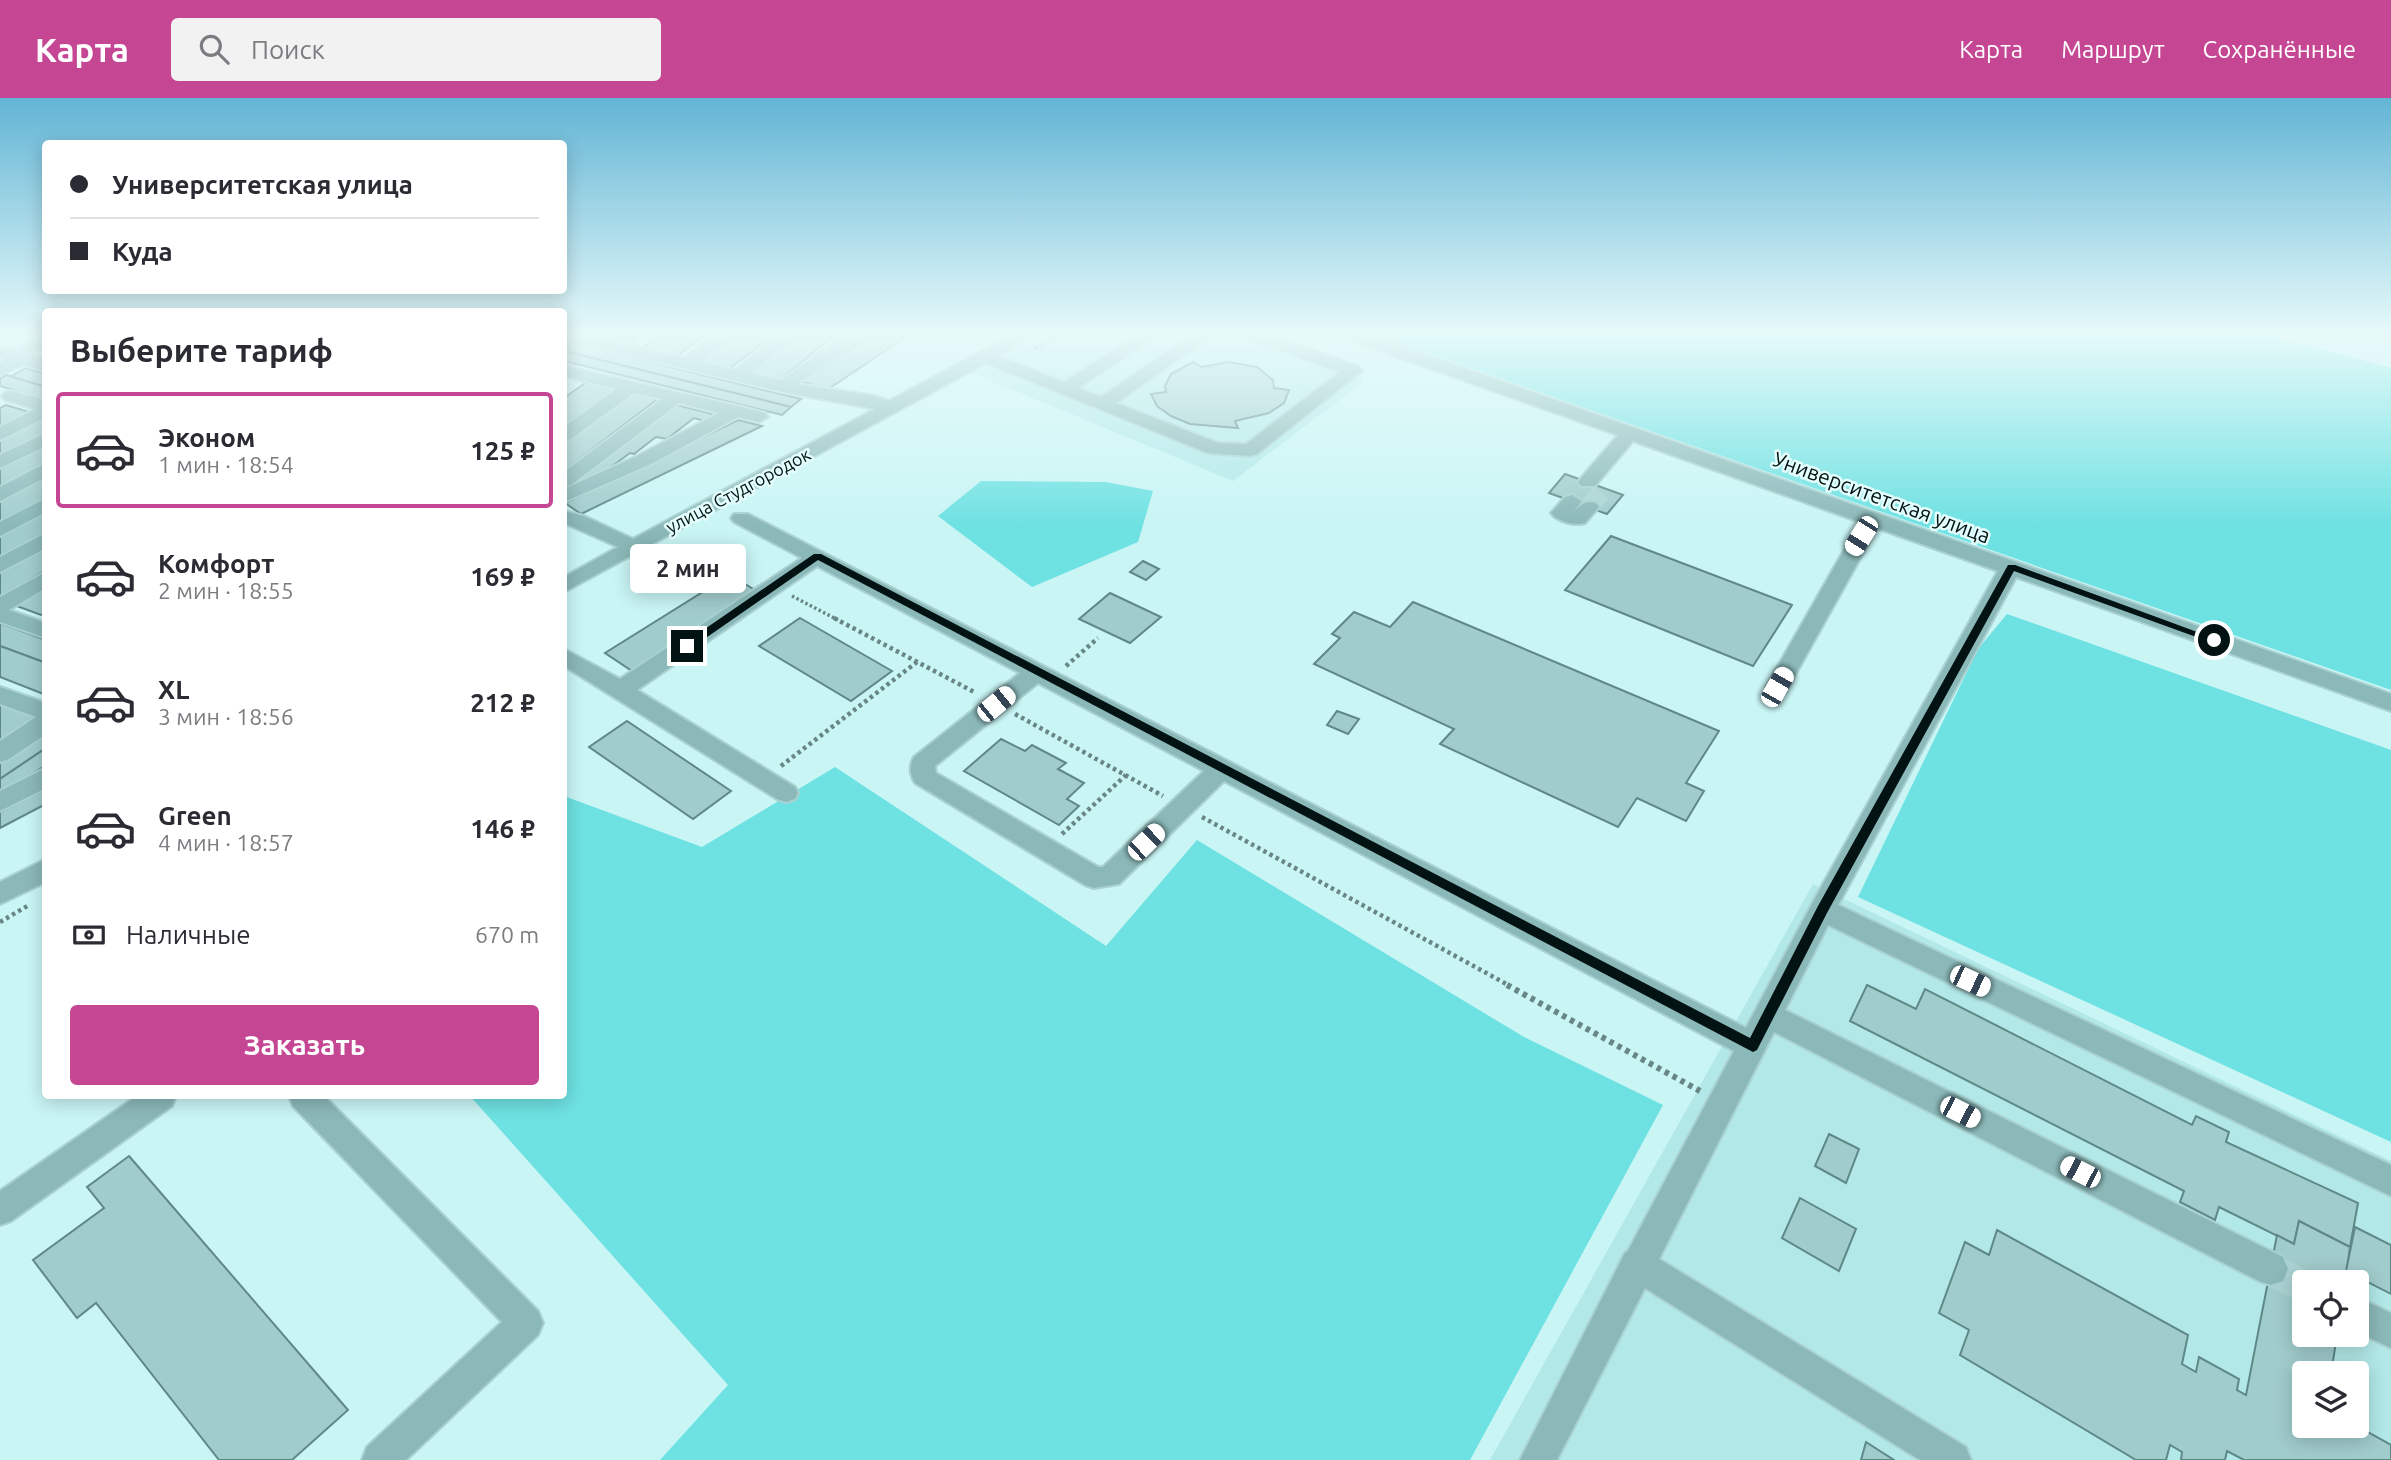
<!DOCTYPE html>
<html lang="ru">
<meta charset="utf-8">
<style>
:root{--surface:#fff;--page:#f2f2f3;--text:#2b2b33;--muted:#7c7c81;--line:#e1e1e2;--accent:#c54794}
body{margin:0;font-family:Ubuntu,sans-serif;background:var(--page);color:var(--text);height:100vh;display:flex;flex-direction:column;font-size:26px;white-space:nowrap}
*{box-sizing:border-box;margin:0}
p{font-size:23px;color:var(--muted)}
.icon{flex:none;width:38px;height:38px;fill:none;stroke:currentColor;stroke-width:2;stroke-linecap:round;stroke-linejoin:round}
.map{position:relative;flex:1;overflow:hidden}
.details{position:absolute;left:42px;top:210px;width:525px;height:791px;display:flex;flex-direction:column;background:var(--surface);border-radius:7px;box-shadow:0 4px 18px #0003}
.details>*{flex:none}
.banner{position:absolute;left:42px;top:42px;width:525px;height:154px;border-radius:7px;box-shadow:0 4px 18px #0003;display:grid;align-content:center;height:154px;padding:0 28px;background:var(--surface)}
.fabs{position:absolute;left:2292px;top:1172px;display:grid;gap:14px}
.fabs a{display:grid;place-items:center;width:77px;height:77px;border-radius:7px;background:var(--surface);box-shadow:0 4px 18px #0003;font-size:35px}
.end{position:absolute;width:32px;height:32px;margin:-16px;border:9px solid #031212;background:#fff;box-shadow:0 0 0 4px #fff}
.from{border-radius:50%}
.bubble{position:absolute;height:49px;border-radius:7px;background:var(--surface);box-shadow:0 4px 18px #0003;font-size:23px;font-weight:700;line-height:49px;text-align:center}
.car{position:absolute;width:21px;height:42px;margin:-21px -10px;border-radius:9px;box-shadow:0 0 5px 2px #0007;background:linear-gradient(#fff 24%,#345 0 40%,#fff 0 76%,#345 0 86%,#fff 0)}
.banner b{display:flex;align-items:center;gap:24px;height:66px;font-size:26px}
.banner b+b{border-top:2px solid var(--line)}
.banner i{width:18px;height:18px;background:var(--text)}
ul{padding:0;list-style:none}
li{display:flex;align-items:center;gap:21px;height:116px;margin:0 14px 10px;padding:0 14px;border:4px solid transparent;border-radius:7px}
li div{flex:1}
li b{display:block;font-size:26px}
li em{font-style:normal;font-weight:700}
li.selected{border-color:var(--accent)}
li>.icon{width:63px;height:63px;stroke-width:1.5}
h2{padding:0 28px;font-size:32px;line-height:84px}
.pay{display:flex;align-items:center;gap:18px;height:77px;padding:0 28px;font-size:26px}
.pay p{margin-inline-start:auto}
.action{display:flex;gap:14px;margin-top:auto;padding:14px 28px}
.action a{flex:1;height:80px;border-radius:7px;background:var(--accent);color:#fff;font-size:28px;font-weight:700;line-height:80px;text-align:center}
header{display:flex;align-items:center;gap:42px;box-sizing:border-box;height:98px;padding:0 35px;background:var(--accent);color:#fff}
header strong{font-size:33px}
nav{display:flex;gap:38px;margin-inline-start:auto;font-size:24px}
.search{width:490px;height:63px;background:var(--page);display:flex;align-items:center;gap:18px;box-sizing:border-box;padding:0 24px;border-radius:7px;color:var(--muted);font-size:26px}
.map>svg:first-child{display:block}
</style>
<header>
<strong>Карта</strong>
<div class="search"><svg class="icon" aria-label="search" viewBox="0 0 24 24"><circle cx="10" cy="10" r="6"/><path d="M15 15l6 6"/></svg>Поиск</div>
<nav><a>Карта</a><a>Маршрут</a><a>Сохранённые</a></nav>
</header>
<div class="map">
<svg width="2391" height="1362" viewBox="0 0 2391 1362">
<rect width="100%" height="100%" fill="#c9f5f5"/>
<g fill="#b2e8e8" fill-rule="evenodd">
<path d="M1036,238H1260L1363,277L1359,287L1233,383L970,274Z"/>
<path d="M1813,786L2391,1063V1362H1490ZM2305,1185H2357V1237H2305ZM2305,1276H2357V1328H2305Z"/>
</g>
<g fill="#6ee1e2">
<path d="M1379,238H2273L2391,270V592Z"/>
<path d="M981,383L1106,384L1153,393L1138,444L1032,489L938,418Z"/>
<path d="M2007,516L2391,652V1044L1858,799L1978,551Z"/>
<path d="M835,669L1106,848L1197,742L1524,939L1663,1007L1470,1362H660L728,1287L470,998H564V698L702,749Z"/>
</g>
<g fill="#a1cccc" stroke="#5f8888" stroke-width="2">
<path d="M605,238H640L629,246L603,240Z"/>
<path d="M658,238H704L674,260L640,252Z"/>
<path d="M735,238H771L728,272L700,265Z"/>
<path d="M798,238H834L778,283L749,276Z"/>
<path d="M869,238H907L827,292L801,283Z"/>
<path d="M564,243L801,301L791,309L564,253Z"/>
<path d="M564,253L791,309L782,317L564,263Z"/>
<path d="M1193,264L1202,269L1229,264L1257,269L1273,282L1274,290L1289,292L1284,305L1269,315L1235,323L1238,330L1190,326L1171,318L1157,308L1151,296L1166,294L1165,288L1171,276Z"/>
<path d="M26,270L46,276V289L10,279Z"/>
<path d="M6,277L46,289V302L0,288V281Z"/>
<path d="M588,283L617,291L564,330V300Z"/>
<path d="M629,294L658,301L564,373V342Z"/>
<path d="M673,306L713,316L704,323L694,320L667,341L656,339L634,356L630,355L592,383L577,379Z"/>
<path d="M6,307L29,314L0,329V310Z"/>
<path d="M46,318V336L0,361V341Z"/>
<path d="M738,322L762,328L581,416L565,405Z"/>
<path d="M46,347V367L0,392V371Z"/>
<path d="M1565,376L1623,397L1607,416L1549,395Z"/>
<path d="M46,378V400L0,426V403Z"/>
<path d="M46,412V435L0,461V438Z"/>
<path d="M1611,438L1792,507L1753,568L1565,492Z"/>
<path d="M46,447V472L0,500V474Z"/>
<path d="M1143,463L1159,471L1146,482L1130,474Z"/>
<path d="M730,477L760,495L635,575L605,555Z"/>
<path d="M46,487V514L41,517L14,507Z"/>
<path d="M1110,495L1161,519L1130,545L1079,521Z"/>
<path d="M1413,504L1719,633L1686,685L1704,693L1686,723L1637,700L1618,729L1440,646L1454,631L1314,566L1340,540L1332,536L1354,514L1390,529Z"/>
<path d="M800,520L892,573L851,603L759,548Z"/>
<path d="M0,525L46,542V565L0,548Z"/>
<path d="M0,548L46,565V597L0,579Z"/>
<path d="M0,602L41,617L0,646Z"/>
<path d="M1337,613L1359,621L1348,636L1327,627Z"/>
<path d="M627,623L731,693L693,721L589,649Z"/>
<path d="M46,632V650L0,681V662Z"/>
<path d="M1001,641L1025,653L1032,647L1066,665L1058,671L1084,685L1067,701L1079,708L1059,727L964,673Z"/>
<path d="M46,650V667L0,698V681Z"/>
<path d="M46,690V706L0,730V714Z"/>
<path d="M1867,887L1916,911L1925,891L2192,1027L2196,1018L2229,1034L2226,1044L2358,1105L2350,1149L2299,1123L2294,1146L2219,1109L2215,1122L2180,1104L2184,1093L1850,923Z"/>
<path d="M1829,1036L1859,1051L1846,1085L1815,1068Z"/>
<path d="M129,1058L348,1312L292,1362H219L96,1205L77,1220L33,1162L104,1110L87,1089Z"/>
<path d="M1800,1100L1856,1131L1839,1173L1782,1140Z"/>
<path d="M2299,1123L2350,1149L2345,1185H2305V1237H2337L2331,1276H2305V1328H2357L2391,1347V1362H2244L2227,1353L2225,1362H2181L2182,1354L2170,1347L2166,1362H2136L1960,1257L1969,1232L1939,1215L1965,1144L1989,1157L1997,1132L2188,1237L2182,1266L2196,1274L2199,1259L2239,1281L2237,1292L2246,1297L2277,1137L2294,1146Z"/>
<path d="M2355,1129L2391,1147V1196L2346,1173Z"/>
<path d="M1866,1344L1894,1362H1861Z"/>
</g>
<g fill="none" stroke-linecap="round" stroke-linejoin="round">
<path stroke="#abd3d3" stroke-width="19" stroke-dasharray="19 10" stroke-linecap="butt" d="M1589,409L1605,390"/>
<path stroke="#abd3d3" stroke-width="32" stroke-dasharray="32 16" stroke-linecap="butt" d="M2271,1171L2305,1189"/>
<g stroke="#a9d1d1" stroke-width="4">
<g id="minor">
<path d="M38,238H46V248L32,255H20L18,251Z"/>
<path d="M564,238H590L685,260L713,238H732L702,264L734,272L777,238H796L751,275L781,282L844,238H863L798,286L875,298L889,303L1010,238H1031L998,258L1064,284L1136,238H1156L1078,290L1101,299L1191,238H1211L1116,305L1218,345L1246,346L1340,274L1252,242L1250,238H1275L1359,269L1362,273L1257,356L1250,358L1208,355L986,265L564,494V479L618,449L564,425V413L584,418L633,441L875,311L783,294L564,242Z"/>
<path d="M1348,238H1373L2391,596V613L2016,479L1838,807L2391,1067V1098L1828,827L1785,912L2283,1159L2288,1171L2283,1183L2271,1187L2259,1183L1774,934L1659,1161L1966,1349L1971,1362H1920L1645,1190L1557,1362H1520L1625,1155L1628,1153L1734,953L1224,683L1119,786L1094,790L1085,787L915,685C910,677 909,668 914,659L1020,575L817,468L637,592L795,689L798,695L795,701L786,704L777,701L564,568V551L620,581L802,460L734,424L731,420L734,416H748L1746,930L1813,804L1998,473L1877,430L1785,595L1777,597L1769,595L1766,589L1860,424L1633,343L1595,388H1581L1578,384L1581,380L1618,337L1350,242ZM1038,585L1204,673L1103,769H1098L936,675L935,668Z"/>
<path d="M0,248L46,262V273L23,267L0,277V265L7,262L0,259Z"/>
<path d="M564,268L742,309L765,315L768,319L759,324L738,319L651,366L564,404V391L637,358L719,315L679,305L571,387L564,389V374L662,301L634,295L571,341L564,342V329L616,291L564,278Z"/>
<path d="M11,293L46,302V319L0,342V329L35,311L5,302L2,298L5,294Z"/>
<path d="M46,335V348L0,370V357Z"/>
<path d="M46,365V379L0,403V389Z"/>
<path d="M1572,397L1582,403L1574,413C1582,407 1584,402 1596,405L1599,409L1585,425C1575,428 1558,424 1551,415L1565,399Z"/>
<path d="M46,400V414L0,438V424Z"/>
<path d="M46,435V450L0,474V459Z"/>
<path d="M46,474V490L9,512L46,525V540L0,524V499Z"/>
<path d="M0,589L46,605V636L9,661L0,664V643L36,619L0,606Z"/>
<path d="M46,670V690L0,713V693Z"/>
<path d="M46,761V784L0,806V784Z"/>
<path d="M137,998H176L172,1008L11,1123L0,1127V1093Z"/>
<path d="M289,998H324L538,1213L543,1225L538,1237L406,1362H362L367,1349L502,1224L293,1008Z"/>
<path d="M2357,1199L2391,1215V1250L2357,1234Z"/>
</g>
</g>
<g stroke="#688686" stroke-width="3.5" stroke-dasharray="2.5 2.5" stroke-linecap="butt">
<path d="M2376,238L2391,242"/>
<path d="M1035,251L1059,238"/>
<path d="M792,498L838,522"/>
</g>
<g stroke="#688686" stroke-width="4.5" stroke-dasharray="3.5 3.5" stroke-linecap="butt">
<path d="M834,520L976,595"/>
<path d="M1066,568L1098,540"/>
<path d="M1015,616L1163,698"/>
<path d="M781,668L917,564"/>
<path d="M1202,719L1510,888"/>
<path d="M1062,736L1126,677"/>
<path d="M0,824L29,807"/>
</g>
<path stroke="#688686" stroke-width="6" stroke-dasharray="4.5 4.5" stroke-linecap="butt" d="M1507,887L1700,993"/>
<use href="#minor" fill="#8bb8b8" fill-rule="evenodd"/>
</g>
<linearGradient id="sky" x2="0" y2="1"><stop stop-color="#62b5d5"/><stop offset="0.55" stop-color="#e7fafa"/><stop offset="1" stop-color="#e7fafa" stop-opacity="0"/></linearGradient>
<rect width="2391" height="429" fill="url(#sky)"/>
<path fill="#031212" d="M814,456H821L1750,940L1818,808L2008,467H2015L2219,542L2210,544L2014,473L1827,815L1757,952L1753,954L818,462L690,551H683V546Z"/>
<g text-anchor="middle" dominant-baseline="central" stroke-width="5" stroke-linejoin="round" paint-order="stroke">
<g font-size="18" fill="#031212" stroke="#e4fefe">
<text transform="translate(738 392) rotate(-28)">улица Студгородок</text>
</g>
<g font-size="21" fill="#031212" stroke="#e4fefe">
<text transform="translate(1882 399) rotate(20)">Университетская улица</text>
</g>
</g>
</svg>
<div class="fabs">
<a><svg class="icon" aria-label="locate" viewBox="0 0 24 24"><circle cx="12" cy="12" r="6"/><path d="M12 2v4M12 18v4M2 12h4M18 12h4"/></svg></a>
<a><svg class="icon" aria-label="layers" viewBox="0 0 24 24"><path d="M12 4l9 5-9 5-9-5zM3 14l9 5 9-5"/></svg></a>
</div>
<i class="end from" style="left:2214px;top:542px"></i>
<i class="end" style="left:687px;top:548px"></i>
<div class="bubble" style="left:630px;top:446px;width:116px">2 мин</div>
<i class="car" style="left:1861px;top:438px;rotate:212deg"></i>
<i class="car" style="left:1777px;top:589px;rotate:30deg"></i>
<i class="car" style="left:996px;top:606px;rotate:51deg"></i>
<i class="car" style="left:1146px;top:744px;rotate:46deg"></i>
<i class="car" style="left:1970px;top:883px;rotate:115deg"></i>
<i class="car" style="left:1960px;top:1014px;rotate:117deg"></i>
<i class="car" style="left:2080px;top:1074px;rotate:297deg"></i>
<div class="banner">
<b><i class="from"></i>Университетская улица</b>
<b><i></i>Куда</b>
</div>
<section class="details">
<h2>Выберите тариф</h2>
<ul>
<li class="selected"><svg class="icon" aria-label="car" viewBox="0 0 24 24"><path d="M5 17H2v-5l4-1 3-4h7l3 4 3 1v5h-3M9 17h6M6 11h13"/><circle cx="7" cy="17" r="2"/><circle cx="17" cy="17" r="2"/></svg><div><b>Эконом</b><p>1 мин · 18:54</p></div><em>125 ₽</em></li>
<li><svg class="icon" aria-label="car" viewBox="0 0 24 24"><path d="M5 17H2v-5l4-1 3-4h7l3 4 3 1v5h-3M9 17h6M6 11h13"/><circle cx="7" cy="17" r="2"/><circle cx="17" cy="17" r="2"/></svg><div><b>Комфорт</b><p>2 мин · 18:55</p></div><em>169 ₽</em></li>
<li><svg class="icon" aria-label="car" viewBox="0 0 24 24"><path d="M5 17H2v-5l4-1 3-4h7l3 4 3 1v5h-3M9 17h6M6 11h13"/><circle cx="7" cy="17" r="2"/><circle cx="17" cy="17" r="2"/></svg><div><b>XL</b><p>3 мин · 18:56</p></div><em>212 ₽</em></li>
<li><svg class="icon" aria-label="car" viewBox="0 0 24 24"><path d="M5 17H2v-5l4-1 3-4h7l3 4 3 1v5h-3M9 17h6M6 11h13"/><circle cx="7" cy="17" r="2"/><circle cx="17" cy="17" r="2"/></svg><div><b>Green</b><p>4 мин · 18:57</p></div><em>146 ₽</em></li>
</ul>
<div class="pay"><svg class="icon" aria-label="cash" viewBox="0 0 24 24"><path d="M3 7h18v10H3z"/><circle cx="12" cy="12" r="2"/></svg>Наличные<p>670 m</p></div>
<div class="action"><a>Заказать</a></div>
</section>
</div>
